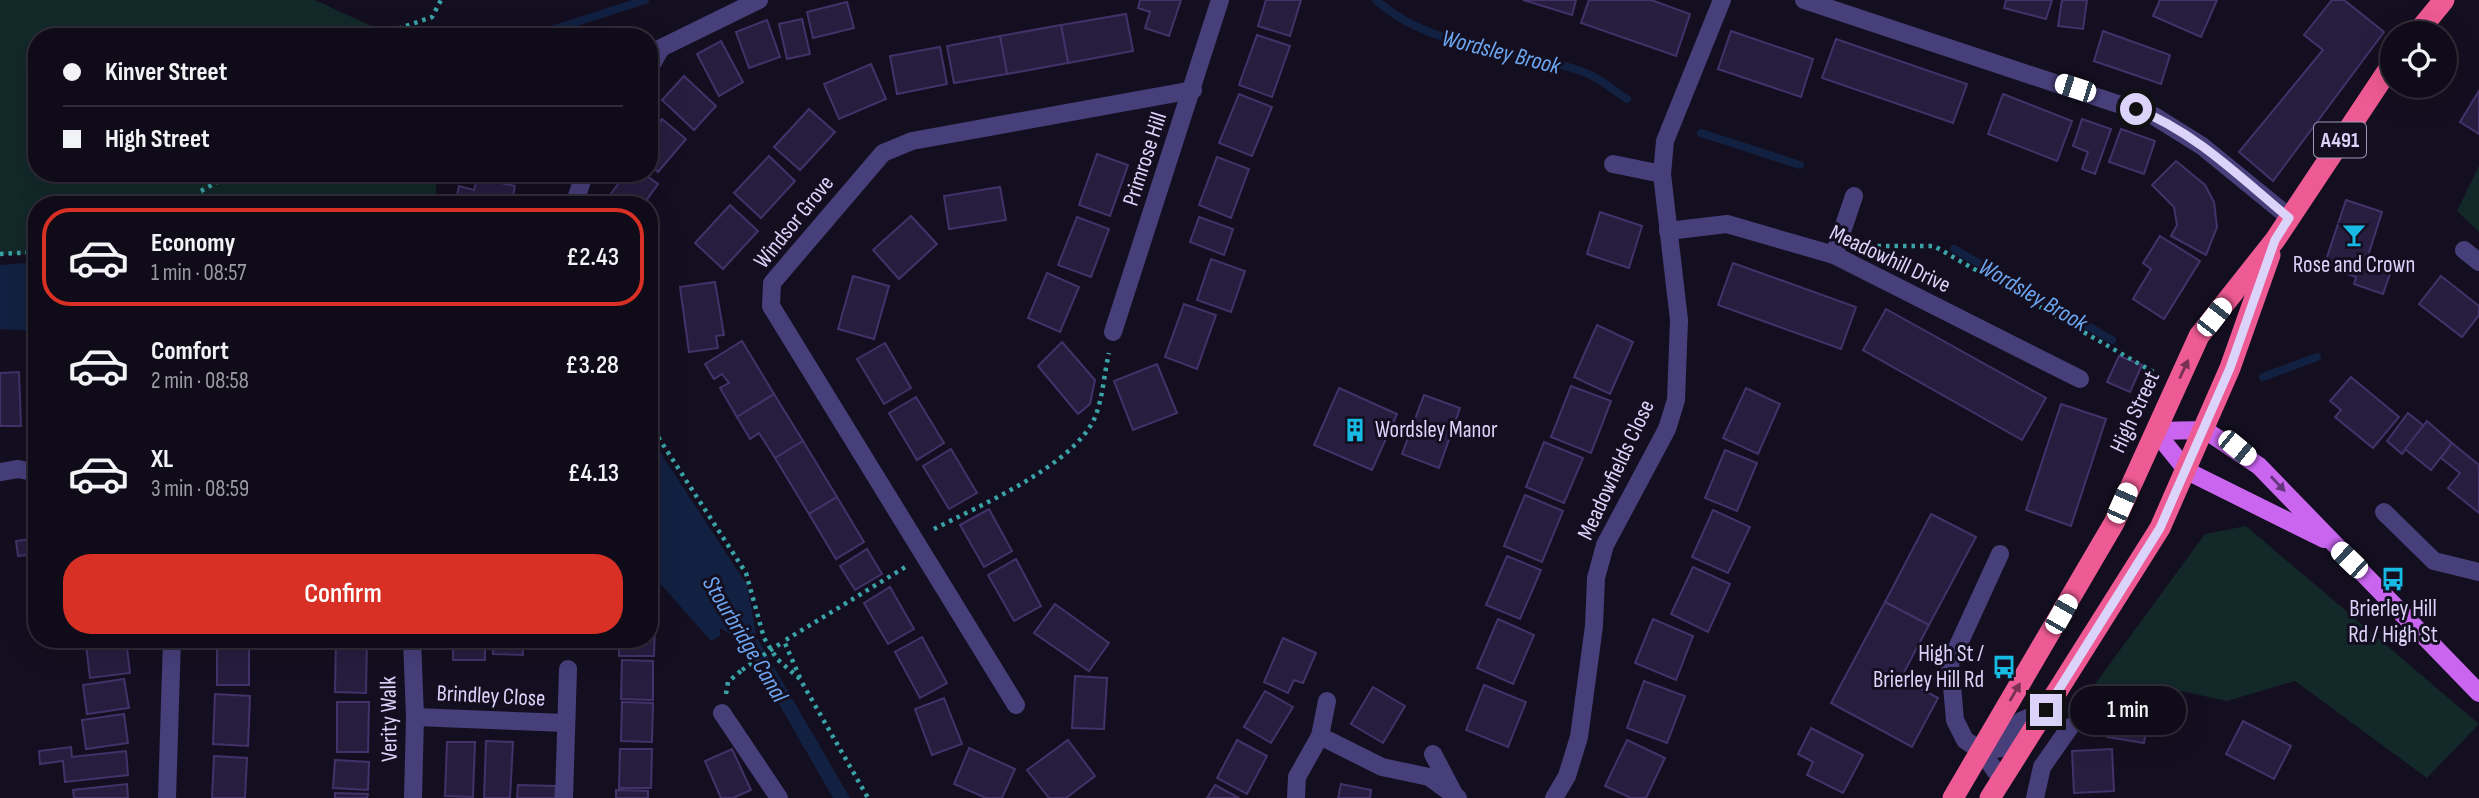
<!DOCTYPE html>
<meta charset="utf-8">
<style>
:root{--surface:#0f0b18;--page:#181421;--text:#f1f3f6;--muted:#9b9ba2;--line:#2f2b37;--accent:#d93025}
body{margin:0;font-family:"Sofia Sans Condensed",sans-serif;background:var(--page);color:var(--text);height:100vh;display:flex;flex-direction:column;font-size:26px;white-space:nowrap}
*{box-sizing:border-box;margin:0}
p{font-size:23px;color:var(--muted)}
.icon{flex:none;width:38px;height:38px;fill:none;stroke:currentColor;stroke-width:2;stroke-linecap:round;stroke-linejoin:round}
.map{position:relative;flex:1;overflow:hidden}
.drawer{position:absolute;left:28px;top:196px;width:630px;height:452px;display:flex;flex-direction:column;background:var(--surface);border-radius:28px;box-shadow:0 7px 28px #0002,0 0 0 2px var(--line)}
.drawer>*{flex:none}
.hud{position:absolute;left:28px;top:28px;width:630px;height:154px;border-radius:28px;box-shadow:0 7px 28px #0002,0 0 0 2px var(--line);display:grid;align-content:center;height:154px;padding:0 35px;background:var(--surface)}
.buttons{position:absolute;left:2380px;top:21px;display:grid;gap:14px}
.buttons a{display:grid;place-items:center;width:77px;height:77px;border-radius:50%;background:var(--surface);box-shadow:0 7px 28px #0002,0 0 0 2px var(--line);font-size:35px}
.end{position:absolute;width:32px;height:32px;margin:-16px;border:9px solid #dbd3fa;background:#111;box-shadow:0 0 0 4px #111}
.from{border-radius:50%}
.bubble{position:absolute;height:49px;border-radius:24px;background:var(--surface);box-shadow:0 7px 28px #0002,0 0 0 2px var(--line);font-size:23px;font-weight:600;line-height:49px;text-align:center}
.car{position:absolute;width:21px;height:42px;margin:-21px -10px;border-radius:9px;box-shadow:0 0 5px 2px #0007;background:linear-gradient(#fff 24%,#345 0 40%,#fff 0 76%,#345 0 86%,#fff 0)}
.hud b{display:flex;align-items:center;gap:24px;height:66px;font-size:26px}
.hud b+b{border-top:2px solid var(--line)}
.hud i{width:18px;height:18px;background:var(--text)}
ul{padding:12px 0 0;list-style:none}
li{display:flex;align-items:center;gap:21px;height:98px;margin:0 14px 10px;padding:0 21px;border:4px solid transparent;border-radius:28px}
li div{flex:1}
li b{display:block;font-size:26px}
li em{font-style:normal;font-weight:600}
li.current{border-color:var(--accent)}
li>.icon{width:63px;height:63px;stroke-width:1.5}
.cta{display:flex;gap:14px;margin-top:auto;padding:14px 35px}
.cta a{flex:1;height:80px;border-radius:28px;background:var(--accent);color:#fff;font-size:28px;font-weight:600;line-height:80px;text-align:center}
.map>svg:first-child{display:block}
</style>
<div class="map">
<svg width="2479" height="798" viewBox="0 0 2479 798">
<rect width="100%" height="100%" fill="#140f20"/>
<g fill="#132829">
<path d="M0,0H315L395,37H37V173H436V205H37V254L0,255Z"/>
<path d="M2479,166V232L2457,211Z"/>
<path d="M2246,526L2479,724L2427,778L2295,681L2227,701L2159,686L2090,691L2205,534Z"/>
</g>
<g fill="#122041">
<path d="M37,262V331L0,329V265Z"/>
<path d="M649,435L747,585L757,638L850,798H833L744,643L720,628V636L711,641L649,571Z"/>
</g>
<g fill="none" stroke-linecap="round" stroke-linejoin="round">
<g stroke="#122041" stroke-width="8">
<path d="M1376,0C1434,52 1517,47 1586,73C1600,78 1614,91 1627,99"/>
<path d="M530,37L645,0"/>
<path d="M1701,133L1800,165"/>
<path d="M1954,249L2112,340"/>
<path d="M2263,377L2317,357"/>
</g>
</g>
<g fill="#271d3f" stroke="#423269" stroke-width="2">
<path d="M1140,0H1181L1169,36L1145,28L1150,12L1138,8Z"/>
<path d="M1266,0H1301L1290,36L1258,26Z"/>
<path d="M1523,0H1576L1572,15Z"/>
<path d="M1589,0H1651L1690,14L1676,56L1581,23Z"/>
<path d="M2006,0H2052L2046,19L2004,8Z"/>
<path d="M2062,0H2087L2083,29L2058,26Z"/>
<path d="M2160,0H2217L2201,37L2153,16Z"/>
<path d="M2332,0H2344L2384,32L2273,181L2239,152L2323,50L2304,35Z"/>
<path d="M847,2L854,28L813,38L807,12Z"/>
<path d="M1126,14L1133,51L1068,63L1061,25Z"/>
<path d="M802,19L810,54L787,59L779,24Z"/>
<path d="M767,20L780,57L749,68L736,32Z"/>
<path d="M1061,25L1068,63L1007,74L1000,36Z"/>
<path d="M1731,31L1813,59L1801,97L1718,69Z"/>
<path d="M2103,31L2170,55L2161,84L2094,61Z"/>
<path d="M1257,35L1290,46L1272,97L1239,85Z"/>
<path d="M1000,36L1007,74L954,83L947,46Z"/>
<path d="M1836,39L1967,84L1953,123L1822,78Z"/>
<path d="M721,41L743,82L719,96L697,54Z"/>
<path d="M940,47L947,84L897,94L890,56Z"/>
<path d="M871,64L886,99L839,119L824,84Z"/>
<path d="M684,76L716,106L694,130L662,100Z"/>
<path d="M2479,91V134L2460,122Z"/>
<path d="M1239,94L1272,107L1252,156L1219,143Z"/>
<path d="M2003,94L2072,121L2057,161L1988,134Z"/>
<path d="M809,109L835,132L800,170L774,147Z"/>
<path d="M662,119L686,139L658,172L649,164V135Z"/>
<path d="M2082,119L2111,129L2095,174L2082,169L2088,152L2073,146Z"/>
<path d="M2121,129L2155,141L2144,174L2109,162Z"/>
<path d="M1097,154L1128,165L1110,216L1079,205Z"/>
<path d="M769,156L795,181L761,218L734,193Z"/>
<path d="M1217,157L1249,169L1231,218L1199,205Z"/>
<path d="M2176,161L2205,185L2214,202L2217,227L2206,255L2171,236L2177,225L2174,207L2152,185Z"/>
<path d="M626,173H643L658,184L643,205H617L608,198Z"/>
<path d="M477,178L515,186L511,205H455L459,186L474,190Z"/>
<path d="M1000,187L1006,220L949,229L944,196Z"/>
<path d="M2346,200L2382,212L2367,259L2392,268L2383,294L2354,284L2356,277L2324,266Z"/>
<path d="M730,205L758,231L723,269L695,243Z"/>
<path d="M1600,212L1642,226L1629,268L1587,254Z"/>
<path d="M911,216L937,244L899,279L873,250Z"/>
<path d="M1077,217L1109,229L1091,277L1058,265Z"/>
<path d="M1199,217L1233,229L1224,255L1190,242Z"/>
<path d="M2160,236L2200,261L2164,319L2133,299L2151,269L2143,263Z"/>
<path d="M1211,259L1245,271L1231,312L1197,300Z"/>
<path d="M1733,263L1856,307L1841,349L1718,305Z"/>
<path d="M1047,273L1079,287L1060,332L1028,318Z"/>
<path d="M853,276L889,286L874,339L838,329Z"/>
<path d="M2441,276L2479,306V315L2462,337L2419,304Z"/>
<path d="M715,282L724,335L716,336L718,348L689,352L680,287Z"/>
<path d="M1184,304L1216,315L1197,369L1165,357Z"/>
<path d="M1886,309L2046,398L2022,440L1863,350Z"/>
<path d="M1597,325L1633,342L1610,394L1574,377Z"/>
<path d="M742,341L774,394L737,417L720,388L729,383L722,374L714,379L705,364Z"/>
<path d="M1062,342L1095,380L1090,404L1078,414L1038,366Z"/>
<path d="M885,343L911,388L884,404L857,359Z"/>
<path d="M2119,356L2142,365L2130,392L2107,382Z"/>
<path d="M1157,364L1177,413L1133,430L1114,381Z"/>
<path d="M19,372L21,426H0V373Z"/>
<path d="M2351,377L2399,417L2373,448L2335,417L2341,410L2330,401Z"/>
<path d="M1571,386L1611,401L1591,453L1551,437Z"/>
<path d="M1339,388L1397,414L1372,470L1314,445Z"/>
<path d="M1746,388L1780,404L1758,454L1723,438Z"/>
<path d="M774,394L803,441L775,458L759,433L750,439L737,417Z"/>
<path d="M1424,395L1460,408L1439,468L1402,454Z"/>
<path d="M916,397L944,443L917,460L889,413Z"/>
<path d="M2061,404L2106,419L2071,526L2026,510Z"/>
<path d="M2408,413L2424,426L2402,454L2387,441Z"/>
<path d="M2427,421L2452,443L2431,470L2405,449Z"/>
<path d="M803,441L837,497L809,514L775,458Z"/>
<path d="M1544,442L1583,458L1564,503L1526,487Z"/>
<path d="M2452,443L2479,465V513L2448,488L2460,473L2441,458Z"/>
<path d="M951,449L977,493L949,509L923,466Z"/>
<path d="M1725,450L1757,463L1737,511L1705,498Z"/>
<path d="M1525,495L1563,511L1542,562L1504,546Z"/>
<path d="M837,497L864,542L836,559L809,514Z"/>
<path d="M989,509L1012,551L984,567L960,525Z"/>
<path d="M1713,510L1750,527L1728,573L1692,557Z"/>
<path d="M1931,514L1976,537L1929,625L1885,602Z"/>
<path d="M37,538V582H31L28,555L18,556L16,541Z"/>
<path d="M867,549L882,574L855,590L840,566Z"/>
<path d="M1507,556L1541,570L1520,619L1486,605Z"/>
<path d="M1016,559L1041,606L1014,621L988,575Z"/>
<path d="M1693,567L1730,584L1708,632L1671,614Z"/>
<path d="M890,587L914,629L888,644L864,603Z"/>
<path d="M1885,602L1929,625L1901,678L1938,698L1912,747L1831,703Z"/>
<path d="M1055,604L1109,643L1089,671L1034,633Z"/>
<path d="M1498,619L1534,635L1513,684L1477,668Z"/>
<path d="M1653,619L1693,636L1676,680L1635,663Z"/>
<path d="M649,621H655L654,656H619V639H649Z"/>
<path d="M922,637L947,683L920,698L895,652Z"/>
<path d="M1283,638L1316,653L1303,683L1294,680L1288,693L1264,682Z"/>
<path d="M70,639H130L71,647Z"/>
<rect x="217" y="639" width="32" height="46"/>
<path d="M336,639H367L366,693L335,692Z"/>
<rect x="453" y="639" width="32" height="21"/>
<path d="M492,639H522L523,655L493,654Z"/>
<rect x="532" y="639" width="31" height="2"/>
<path d="M116,641L117,649L127,648L130,673L90,678L86,645Z"/>
<path d="M622,660L653,661V700L621,699Z"/>
<path d="M1075,676L1107,678L1104,729L1072,728Z"/>
<path d="M124,679L129,708L87,714L83,685Z"/>
<path d="M1644,681L1685,696L1667,743L1627,728Z"/>
<path d="M1484,685L1526,702L1508,747L1466,730Z"/>
<path d="M1373,687L1405,706L1383,743L1351,724Z"/>
<path d="M1265,691L1293,707L1271,743L1244,727Z"/>
<path d="M215,694L250,696L248,746L213,744Z"/>
<path d="M2114,695L2151,702L2144,743L2107,737Z"/>
<path d="M944,698L962,744L932,755L915,709Z"/>
<path d="M337,702H369L368,752H337Z"/>
<path d="M622,702L653,703L652,742L621,741Z"/>
<path d="M124,714L128,743L86,749L82,720Z"/>
<path d="M2243,721L2291,746L2274,779L2226,754Z"/>
<path d="M1811,728L1863,755L1843,793L1807,775L1813,762L1798,754Z"/>
<path d="M1068,740L1095,776L1066,798H1049L1027,770Z"/>
<path d="M1237,740L1267,756L1247,794L1217,778Z"/>
<path d="M1627,740L1665,758L1646,798H1631L1605,786Z"/>
<path d="M486,741L513,742L510,798H484Z"/>
<path d="M447,742H475L473,797L445,796Z"/>
<path d="M71,747L72,757L126,751L128,775L65,782L63,761L40,764L39,751Z"/>
<path d="M969,748L1015,769L1002,798H986L954,784Z"/>
<path d="M620,749H652L651,788H619Z"/>
<path d="M732,749L751,790L733,798H721L705,761Z"/>
<path d="M2112,749L2114,791L2074,793L2072,751Z"/>
<path d="M214,756L247,758L245,798H212Z"/>
<path d="M335,760L369,762L368,790L333,788Z"/>
<path d="M127,784L128,798H74L73,790Z"/>
<path d="M1341,784L1371,790L1370,798H1338Z"/>
<path d="M518,785L556,786L555,798H517Z"/>
<path d="M1215,785L1239,798H1207Z"/>
<path d="M616,790L648,791V798H616Z"/>
<path d="M335,793L368,794L367,798H335Z"/>
</g>
<g fill="none" stroke-linecap="round" stroke-linejoin="round">
<g stroke="#3aa3a7" stroke-width="4.5" stroke-dasharray="3.5 5" stroke-linecap="butt">
<path d="M374,37L432,17L441,0"/>
<path d="M206,205L199,192L234,173"/>
<path d="M1869,246H1934L2155,373"/>
<path d="M0,254L37,252"/>
<path d="M649,423L746,573L764,638L777,659L800,679L868,798"/>
<path d="M934,529C979,506 1075,465 1095,417C1103,398 1104,373 1109,353"/>
<path d="M800,678L784,641L907,566"/>
<path d="M726,694L728,682L742,670"/>
</g>
<g stroke="#473f7a" stroke-width="18">
<path d="M1804,0L2154,116L2202,146L2289,217"/>
<path d="M649,69L661,48L759,0"/>
<path d="M1613,164L1662,174"/>
<path d="M574,205L584,175L580,173"/>
<path d="M1668,231L1727,224L1834,255L2080,379"/>
<path d="M2464,250L2479,262"/>
<path d="M1834,255L1854,196"/>
<path d="M1113,332L1220,0"/>
<path d="M0,472L18,469L37,473"/>
<path d="M2384,512L2434,561L2479,572"/>
<path d="M2000,554L1950,663L1955,720L1965,740L1981,751L2002,780"/>
<path d="M412,639L415,717L413,798"/>
<path d="M1016,705L771,306L772,283L883,153L912,141L1193,90"/>
<path d="M722,713L779,798"/>
<path d="M415,717L565,723"/>
<path d="M1320,736L1382,767L1429,777L1458,798"/>
<path d="M1981,751L2002,748L2021,721L2046,710"/>
<path d="M1433,754L1453,792"/>
<path d="M167,798L172,639"/>
<path d="M564,798L568,669"/>
<path d="M1296,798L1297,777L1320,736L1327,701"/>
<path d="M1554,798L1567,776L1579,737L1594,626L1596,578L1605,545L1667,429L1676,400L1679,320L1662,174L1665,141L1722,0"/>
<path d="M2035,798L2042,767L2070,727"/>
</g>
<g stroke="#c965ef" stroke-width="18">
<path d="M2155,431L2205,430L2259,466L2479,693"/>
<path d="M2155,431L2187,471L2324,539"/>
</g>
<g stroke="#ee5a93" stroke-width="21">
<path d="M2417,33L2444,0"/>
<path d="M1953,798L2114,523L2199,336L2275,240L2392,64"/>
<path d="M1990,798L2160,528L2230,368L2270,255"/>
</g>
<path stroke="#3aa3a7" stroke-width="4.5" stroke-dasharray="3.5 5" stroke-linecap="butt" d="M742,670L784,641"/>
</g>
<defs><path id="oneway-solid" d="M-6-.8H1V-3.2L6.5 0L1 3.2V.8H-6Z" transform="scale(1.75)"/></defs>
<g fill="#763154">
<use href="#oneway-solid" transform="translate(2184 369) rotate(-65)"/>
<use href="#oneway-solid" transform="translate(2015 692) rotate(-60)"/>
</g>
<use fill="#65367d" href="#oneway-solid" transform="translate(2278 484) rotate(47)"/>
<g fill="none" stroke-linecap="round" stroke-linejoin="round">
<path stroke="#dbd3fa" stroke-width="9" d="M2046,710L2160,528L2230,368L2275,240L2289,218C2241,178 2194,131 2136,109"/>
</g>
<defs>
<g id="bar-bare" transform="scale(1.89)"><path d="M-6-5H6L.8 .8V4.5H3.5V6h-7V4.5H-.8V.8Z" fill="#17bae2" stroke="#140f20" stroke-width="2.5" paint-order="stroke"/></g>
<g id="building-bare" transform="scale(1.89)"><path d="M-4-6H4V6H1V3H-1V6H-4ZM-2.5-4.3h1.7v1.8h-1.7ZM.8-4.3h1.7v1.8H.8ZM-2.5-1h1.7V.8h-1.7ZM.8-1h1.7V.8H.8Z" fill="#17bae2" stroke="#140f20" stroke-width="2.5" paint-order="stroke"/></g>
<g id="bus-bare" transform="scale(1.89)"><path d="M-5-6H5V4H4V6H2V4H-2V6H-4V4H-5ZM-3.5-4V0h7V-4ZM-3.5 1.2v1.5H-2V1.2ZM2 1.2v1.5H3.5V1.2Z" fill="#17bae2" stroke="#140f20" stroke-width="2.5" paint-order="stroke"/></g>
</defs>
<g fill-rule="evenodd">
<use href="#bar-bare" x="2354" y="235"/>
<use href="#building-bare" x="1355" y="430"/>
<use href="#bus-bare" x="2393" y="579"/>
<use href="#bus-bare" x="2004" y="667"/>
</g>
<g text-anchor="middle" dominant-baseline="central" stroke-width="6" stroke-linejoin="round" paint-order="stroke">
<rect fill="#140f20" stroke="#9f98b9" stroke-width="2" x="2314" y="122.5" width="52" height="35" rx="5"/>
<g font-size="21" font-weight="bold" fill="#dbd3fa">
<text x="2340" y="140">A491</text>
</g>
<g font-size="23" fill="#dbd3fa" stroke="#140f20">
<text transform="translate(1145 159) rotate(-72)">Primrose Hill</text>
<text transform="translate(794 222) rotate(-51)">Windsor Grove</text>
<text transform="translate(1890 259) rotate(25)">Meadowhill Drive</text>
<text transform="translate(2135 412) rotate(-65)">High Street</text>
<text transform="translate(1616 470) rotate(-65)">Meadowfields Close</text>
<text transform="translate(491 696) rotate(3)">Brindley Close</text>
<text transform="translate(389 719) rotate(-91)">Verity Walk</text>
</g>
<g font-size="23" fill="#dbd3fa" stroke="#140f20">
<text x="2354" y="265">Rose and Crown</text>
<text x="1375" y="430" text-anchor="start">Wordsley Manor</text>
<text x="2393" y="609">Brierley Hill<tspan x="2393" dy="26">Rd / High St</tspan></text>
<text x="1984" y="654" text-anchor="end">High St /<tspan x="1984" dy="26">Brierley Hill Rd</tspan></text>
</g>
<g font-size="24" font-style="italic" fill="#6ca6f0" stroke="#140f20">
<text transform="translate(1501 52) rotate(14)">Wordsley Brook</text>
<text transform="translate(2033 295) rotate(30)">Wordsley Brook</text>
<text transform="translate(745 639) rotate(59)">Stourbridge Canal</text>
</g>
</g>
</svg>
<div class="buttons">
<a><svg class="icon" aria-label="locate" viewBox="0 0 24 24"><circle cx="12" cy="12" r="6"/><path d="M12 2v4M12 18v4M2 12h4M18 12h4"/></svg></a>
</div>
<i class="end from" style="left:2136px;top:109px"></i>
<i class="end" style="left:2046px;top:710px"></i>
<div class="bubble" style="left:2070px;top:686px;width:116px">1 min</div>
<i class="car" style="left:2075px;top:88px;rotate:288deg"></i>
<i class="car" style="left:2214px;top:317px;rotate:38deg"></i>
<i class="car" style="left:2237px;top:448px;rotate:129deg"></i>
<i class="car" style="left:2122px;top:503px;rotate:24deg"></i>
<i class="car" style="left:2349px;top:560px;rotate:314deg"></i>
<i class="car" style="left:2061px;top:614px;rotate:30deg"></i>
<div class="hud">
<b><i class="from"></i>Kinver Street</b>
<b><i></i>High Street</b>
</div>
<section class="drawer">
<ul>
<li class="current"><svg class="icon" aria-label="car" viewBox="0 0 24 24"><path d="M5 17H2v-5l4-1 3-4h7l3 4 3 1v5h-3M9 17h6M6 11h13"/><circle cx="7" cy="17" r="2"/><circle cx="17" cy="17" r="2"/></svg><div><b>Economy</b><p>1 min · 08:57</p></div><em>£2.43</em></li>
<li><svg class="icon" aria-label="car" viewBox="0 0 24 24"><path d="M5 17H2v-5l4-1 3-4h7l3 4 3 1v5h-3M9 17h6M6 11h13"/><circle cx="7" cy="17" r="2"/><circle cx="17" cy="17" r="2"/></svg><div><b>Comfort</b><p>2 min · 08:58</p></div><em>£3.28</em></li>
<li><svg class="icon" aria-label="car" viewBox="0 0 24 24"><path d="M5 17H2v-5l4-1 3-4h7l3 4 3 1v5h-3M9 17h6M6 11h13"/><circle cx="7" cy="17" r="2"/><circle cx="17" cy="17" r="2"/></svg><div><b>XL</b><p>3 min · 08:59</p></div><em>£4.13</em></li>
</ul>
<div class="cta"><a>Confirm</a></div>
</section>
</div>
